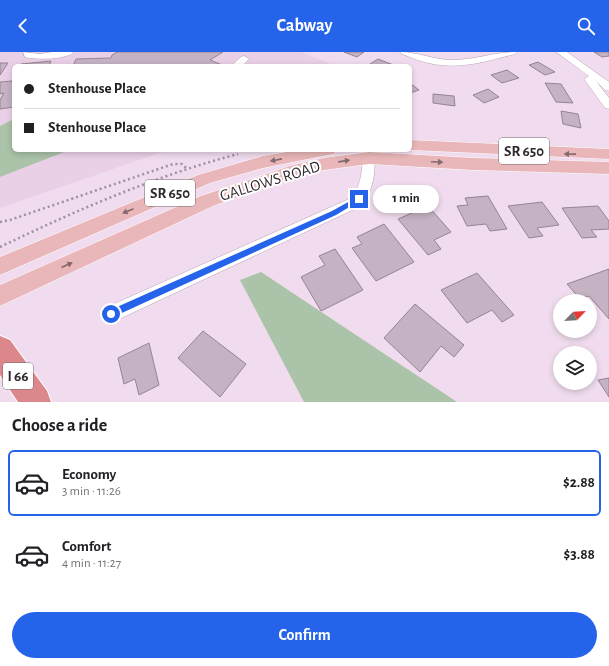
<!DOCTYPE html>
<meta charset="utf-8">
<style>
:root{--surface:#fff;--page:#f2f2f2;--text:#202124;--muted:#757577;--line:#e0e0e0;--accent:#2563eb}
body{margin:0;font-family:"Alegreya Sans",sans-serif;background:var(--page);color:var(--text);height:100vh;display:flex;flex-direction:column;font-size:15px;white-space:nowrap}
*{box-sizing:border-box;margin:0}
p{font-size:13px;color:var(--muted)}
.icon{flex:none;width:22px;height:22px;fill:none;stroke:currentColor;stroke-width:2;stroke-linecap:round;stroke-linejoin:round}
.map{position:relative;height:350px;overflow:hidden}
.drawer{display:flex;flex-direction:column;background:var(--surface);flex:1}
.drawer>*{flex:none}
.banner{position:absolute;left:12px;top:12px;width:400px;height:88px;border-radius:6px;box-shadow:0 2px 6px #0003;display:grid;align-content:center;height:88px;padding:0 12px;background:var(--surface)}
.needle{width:26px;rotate:65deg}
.tools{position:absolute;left:553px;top:242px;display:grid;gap:8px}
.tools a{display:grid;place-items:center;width:44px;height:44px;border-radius:50%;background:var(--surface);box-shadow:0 2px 6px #0003;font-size:20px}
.end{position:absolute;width:18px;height:18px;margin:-9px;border:5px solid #2563eb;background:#fff;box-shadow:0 0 0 2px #fff}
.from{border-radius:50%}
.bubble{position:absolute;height:28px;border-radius:14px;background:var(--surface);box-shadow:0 2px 6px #0003;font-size:13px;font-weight:700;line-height:28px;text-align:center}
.banner b{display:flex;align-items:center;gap:14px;height:38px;font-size:15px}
.banner b+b{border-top:1px solid var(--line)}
.banner i{width:10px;height:10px;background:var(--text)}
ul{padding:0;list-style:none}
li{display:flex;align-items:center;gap:12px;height:66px;margin:0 8px 6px;padding:0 4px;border:2px solid transparent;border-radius:6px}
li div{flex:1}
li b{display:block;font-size:15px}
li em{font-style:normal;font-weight:700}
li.current{border-color:var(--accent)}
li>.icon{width:36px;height:36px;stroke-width:1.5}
h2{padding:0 12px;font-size:18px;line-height:48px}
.cta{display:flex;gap:8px;margin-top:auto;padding:8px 12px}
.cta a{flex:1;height:46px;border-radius:24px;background:var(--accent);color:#fff;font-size:16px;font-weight:700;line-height:46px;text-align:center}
header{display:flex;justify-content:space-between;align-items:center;height:52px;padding:0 12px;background:var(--accent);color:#fff;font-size:18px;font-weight:700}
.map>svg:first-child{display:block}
</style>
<header><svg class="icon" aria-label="back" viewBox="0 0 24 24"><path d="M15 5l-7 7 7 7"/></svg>Cabway<svg class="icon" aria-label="search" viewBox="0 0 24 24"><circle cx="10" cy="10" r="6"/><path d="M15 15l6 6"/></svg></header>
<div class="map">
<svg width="609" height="350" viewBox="0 0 609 350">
<rect width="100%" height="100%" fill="#f0dcee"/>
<path fill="#ead0e7" d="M0,0H302L335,14H14V98H168L0,156Z"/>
<g fill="#abc3a8">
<path d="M14,67V98H63L64,100L0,125V74Z"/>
<path d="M261,220L457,350H304L240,228Z"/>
</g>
<g fill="#c5b2c3" stroke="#968394">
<path d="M117,0H223L210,8L222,13L220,14H73L76,7L111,6L112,3Z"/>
<path d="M344,0H364L357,5Z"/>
<path d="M594,0H609V4L602,5Z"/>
<path d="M378,7L396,14H374L370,12Z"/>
<path d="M51,9L49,14H20L21,12Z"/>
<path d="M538,10L555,20L545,23L529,13Z"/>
<path d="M0,11H8L0,23Z"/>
<path d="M507,18L519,26L502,31L491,23Z"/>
<path d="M14,24V55L0,57V48L4,41L0,42V30L12,29Z"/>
<path d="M410,31L419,38L410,41Z"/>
<path d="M545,31L561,32L573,51L556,50Z"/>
<path d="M488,37L499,45L484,51L473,43Z"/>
<path d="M433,42L454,44L455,54L433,51Z"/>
<path d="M561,59L578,62L581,76L563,72Z"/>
<path d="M488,144L507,177L490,179L486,172L467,174L457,154L468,153L465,146Z"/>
<path d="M542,150L559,173L537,176L543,184L529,186L508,154Z"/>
<path d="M428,154L451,180L434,188L441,197L428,203L398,167Z"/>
<path d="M598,154L609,169V177L591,178L597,185L582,186L562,156Z"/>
<path d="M384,172L414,210L376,229L352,196L362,192L357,185Z"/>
<path d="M335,197L363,238L321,259L301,225L325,213L319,204Z"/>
<path d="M609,217V267L589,244L580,247L567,232Z"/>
<path d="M477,221L514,263L502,270L492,258L467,271L441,238Z"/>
<path d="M415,252L464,293L454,305L441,294L420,320L384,286Z"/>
<path d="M203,279L246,312L220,345L178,306Z"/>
<path d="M149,291L159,333L139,343L135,327L124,332L118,306Z"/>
<path d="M609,326V345L598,328Z"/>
</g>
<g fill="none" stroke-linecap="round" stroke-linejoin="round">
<g stroke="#b6a3b4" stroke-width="1">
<g id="minor">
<path d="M23,0L40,2L52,0H74C65,8 36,8 25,5Z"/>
<path d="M400,0C418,0 434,8 452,8C474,8 495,0 517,0L515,2C491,8 466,16 441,13C427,12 415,7 402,2Z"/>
<path d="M556,0H567L609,30V39L605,38L596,29L609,46V57L605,56L584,27L589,24Z"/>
<path d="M244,4L249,7L242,14H231L241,5Z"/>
<path d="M363,98H375C375,119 375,139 359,155L117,268L111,271L105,268L102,262L105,256L349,147C363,134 362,116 363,98Z"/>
</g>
</g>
<g stroke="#fff" stroke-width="1">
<g id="major">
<path d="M410,88L609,97V107L410,98Z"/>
<path d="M298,98H336L334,102L328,103L263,116L210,131L0,223V205L198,123L263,104Z"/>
<path d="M369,100L473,106L609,110V122L473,118L369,112L324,118L295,124L213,154L0,254V233L201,144L293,113L324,106Z"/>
</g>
</g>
<g stroke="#fff" stroke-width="2">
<path id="highway" d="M0,284L10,288L47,339L51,350H18L0,323Z"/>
</g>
<g stroke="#9e909d" stroke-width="2.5" stroke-dasharray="2 3" stroke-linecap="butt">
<path d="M0,170L10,168L173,112H182L186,116"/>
<path d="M0,195C77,158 155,124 238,102"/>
</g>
<use href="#minor" fill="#fff" fill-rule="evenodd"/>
<use href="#major" fill="#e9b7b9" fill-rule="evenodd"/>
<use href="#highway" fill="#db878b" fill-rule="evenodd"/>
</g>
<defs><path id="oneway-solid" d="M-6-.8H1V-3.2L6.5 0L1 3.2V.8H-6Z"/></defs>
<g fill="#83686d">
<use href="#oneway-solid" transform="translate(570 102) rotate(-179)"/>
<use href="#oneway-solid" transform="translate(276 108) rotate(169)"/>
<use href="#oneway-solid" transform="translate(344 109) rotate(-8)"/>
<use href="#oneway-solid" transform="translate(437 110) rotate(3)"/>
<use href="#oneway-solid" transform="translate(128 159) rotate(157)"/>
<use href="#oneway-solid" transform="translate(67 213) rotate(-24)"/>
</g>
<path fill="#2563eb" d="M359,144L362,147L361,148L336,163L113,265H108V259L332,159Z"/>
<g text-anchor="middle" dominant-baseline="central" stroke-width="4" stroke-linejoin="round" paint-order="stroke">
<g fill="#fff" stroke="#6e686d" stroke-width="1">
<rect x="499" y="86" width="50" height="26" rx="3"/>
<rect x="145" y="128" width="50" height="26" rx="3"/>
<rect x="3" y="311" width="30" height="26" rx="3"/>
</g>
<g font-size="15" font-weight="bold" fill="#30282f">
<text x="524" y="99">SR 650</text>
<text x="170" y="141">SR 650</text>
<text x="18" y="324">I 66</text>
</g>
<g font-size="16" fill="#30282f" stroke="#fff">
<text transform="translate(270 129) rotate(-17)">GALLOWS ROAD</text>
</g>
</g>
</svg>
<div class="tools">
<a><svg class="needle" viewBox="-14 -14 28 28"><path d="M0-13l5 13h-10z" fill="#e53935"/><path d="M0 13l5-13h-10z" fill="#757577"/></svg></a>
<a><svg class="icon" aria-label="layers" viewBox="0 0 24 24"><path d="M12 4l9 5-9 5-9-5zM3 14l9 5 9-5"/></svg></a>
</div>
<i class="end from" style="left:111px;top:262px"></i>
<i class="end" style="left:359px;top:147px"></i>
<div class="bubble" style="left:373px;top:133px;width:66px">1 min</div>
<div class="banner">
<b><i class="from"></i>Stenhouse Place</b>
<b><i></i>Stenhouse Place</b>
</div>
</div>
<section class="drawer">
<h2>Choose a ride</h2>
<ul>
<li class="current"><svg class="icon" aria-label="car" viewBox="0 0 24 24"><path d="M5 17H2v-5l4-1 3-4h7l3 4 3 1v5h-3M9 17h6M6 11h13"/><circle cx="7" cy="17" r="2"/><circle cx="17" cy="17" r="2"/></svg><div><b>Economy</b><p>3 min · 11:26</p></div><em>$2.88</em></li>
<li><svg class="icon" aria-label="car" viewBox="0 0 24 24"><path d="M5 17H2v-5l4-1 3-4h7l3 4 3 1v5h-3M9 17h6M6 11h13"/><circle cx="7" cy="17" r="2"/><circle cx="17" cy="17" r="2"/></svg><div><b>Comfort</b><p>4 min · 11:27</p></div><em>$3.88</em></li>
</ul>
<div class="cta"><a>Confirm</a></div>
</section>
